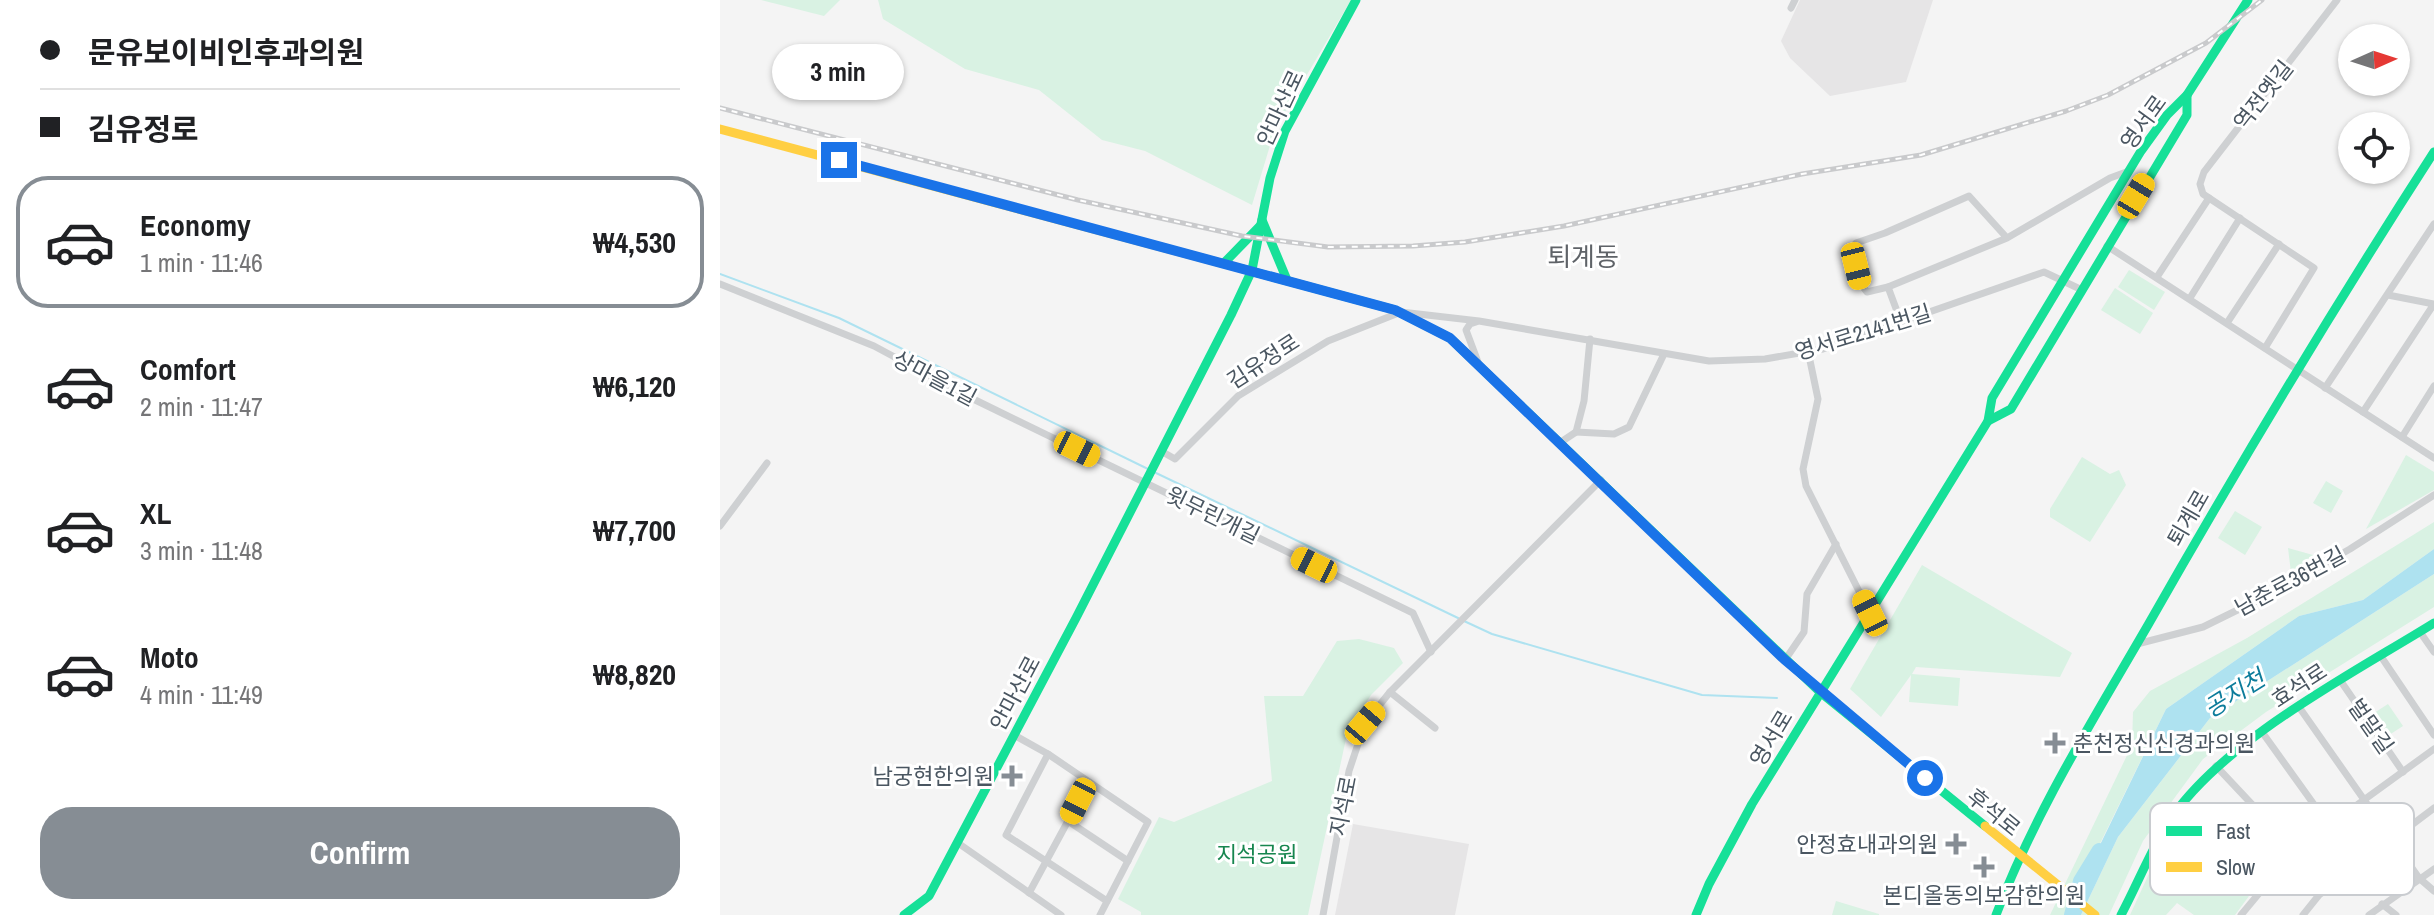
<!DOCTYPE html>
<meta charset="utf-8">
<style>
:root{--surface:#fff;--page:#f6f6f6;--text:#202124;--muted:#757577;--line:#e0e0e0;--accent:#868d94}
body{margin:0;font-family:"Archivo Narrow","Noto Sans KR",sans-serif;background:var(--page);color:var(--text);height:100vh;display:flex;flex-direction:column;font-size:30px;white-space:nowrap}
*{box-sizing:border-box;margin:0}
p{font-size:26px;color:var(--muted)}
.icon{flex:none;width:44px;height:44px;fill:none;stroke:currentColor;stroke-width:2;stroke-linecap:round;stroke-linejoin:round}
.map{position:relative;flex:1;overflow:hidden}
.panel{display:flex;flex-direction:column;background:var(--surface);width:720px}
.panel>*{flex:none}
.guide{display:grid;align-content:center;height:176px;padding:0 40px;background:var(--surface)}
.needle{width:52px;rotate:87deg}
.buttons{position:absolute;left:1618px;top:24px;display:grid;gap:16px}
.buttons a{display:grid;place-items:center;width:72px;height:72px;border-radius:50%;background:var(--surface);box-shadow:0 2px 6px #0004;font-size:40px}
.end{position:absolute;width:36px;height:36px;margin:-18px;border:10px solid #1a73e8;background:#fff;box-shadow:0 0 0 4px #fff}
.from{border-radius:50%}
.bubble{position:absolute;height:56px;border-radius:28px;background:var(--surface);box-shadow:0 2px 6px #0004;font-size:26px;font-weight:700;line-height:56px;text-align:center}
.car{position:absolute;width:24px;height:48px;margin:-24px -12px;border-radius:10px;box-shadow:0 0 6px 2px #0007;background:linear-gradient(#f5c518 24%,#345 0 40%,#f5c518 0 76%,#345 0 86%,#f5c518 0)}
.guide b{display:flex;align-items:center;gap:28px;height:76px;font-size:30px}
.guide b+b{border-top:2px solid var(--line)}
.guide i{width:20px;height:20px;background:var(--text)}
ul{padding:0;list-style:none}
li{display:flex;align-items:center;gap:24px;height:132px;margin:0 16px 12px;padding:0 24px;border:4px solid transparent;border-radius:32px}
li div{flex:1}
li b{display:block;font-size:30px}
li em{font-style:normal;font-weight:700}
li.selected{border-color:var(--accent)}
li>.icon{width:72px;height:72px;stroke-width:1.5}
.button{display:flex;gap:16px;margin-top:auto;padding:16px 40px}
.button a{flex:1;height:92px;border-radius:32px;background:var(--accent);color:#fff;font-size:32px;font-weight:700;line-height:92px;text-align:center}
main{display:flex;flex:1;min-height:0}
.map>svg:first-child{display:block}
</style>
<main>
<section class="panel">
<div class="guide">
<b><i class="from"></i>문유보이비인후과의원</b>
<b><i></i>김유정로</b>
</div>
<ul>
<li class="selected"><svg class="icon" aria-label="car" viewBox="0 0 24 24"><path d="M5 17H2v-5l4-1 3-4h7l3 4 3 1v5h-3M9 17h6M6 11h13"/><circle cx="7" cy="17" r="2"/><circle cx="17" cy="17" r="2"/></svg><div><b>Economy</b><p>1 min · 11:46</p></div><em>₩4,530</em></li>
<li><svg class="icon" aria-label="car" viewBox="0 0 24 24"><path d="M5 17H2v-5l4-1 3-4h7l3 4 3 1v5h-3M9 17h6M6 11h13"/><circle cx="7" cy="17" r="2"/><circle cx="17" cy="17" r="2"/></svg><div><b>Comfort</b><p>2 min · 11:47</p></div><em>₩6,120</em></li>
<li><svg class="icon" aria-label="car" viewBox="0 0 24 24"><path d="M5 17H2v-5l4-1 3-4h7l3 4 3 1v5h-3M9 17h6M6 11h13"/><circle cx="7" cy="17" r="2"/><circle cx="17" cy="17" r="2"/></svg><div><b>XL</b><p>3 min · 11:48</p></div><em>₩7,700</em></li>
<li><svg class="icon" aria-label="car" viewBox="0 0 24 24"><path d="M5 17H2v-5l4-1 3-4h7l3 4 3 1v5h-3M9 17h6M6 11h13"/><circle cx="7" cy="17" r="2"/><circle cx="17" cy="17" r="2"/></svg><div><b>Moto</b><p>4 min · 11:49</p></div><em>₩8,820</em></li>
</ul>
<div class="button"><a>Confirm</a></div>
</section>
<div class="map">
<svg width="1714" height="915" viewBox="0 0 1714 915">
<rect width="100%" height="100%" fill="#f4f4f4"/>
<g fill="#e6e5e6">
<path d="M1080,0H1213L1186,82L1110,96L1070,58L1061,41Z"/>
<path d="M633,824L749,844L735,915H615Z"/>
</g>
<g fill="#d9f2e3">
<path d="M41,0H120L104,16Z"/>
<path d="M158,0H631L555,129L532,205L425,151L382,140L319,90L245,69L163,19Z"/>
<path d="M1409,270L1445,292L1434,310L1398,287Z"/>
<path d="M1395,288L1433,313L1420,334L1381,310Z"/>
<path d="M1686,455L1714,472V490L1646,529Z"/>
<path d="M1362,457L1390,474L1399,470L1406,485L1370,542L1330,517V509Z"/>
<path d="M1606,481L1623,491L1611,513L1593,503Z"/>
<path d="M1515,511L1542,527L1525,555L1498,538Z"/>
<path d="M1714,522V549L1643,600L1579,616L1446,709L1345,915H1330L1412,745L1413,712L1430,691L1527,638Z"/>
<path d="M1568,548L1593,555L1594,562L1571,573Z"/>
<path d="M1202,565L1352,653L1340,677L1196,667L1192,674L1240,678L1238,706L1189,702L1191,675L1161,717L1130,689Z"/>
<path d="M1714,574V607L1546,712L1483,759L1423,841L1389,915H1361L1398,837L1490,718Z"/>
<path d="M639,639L674,648L683,663L651,695L627,734L588,915H421V912L398,899L439,817L454,822L552,781L544,696H583L617,641Z"/>
<path d="M1668,704L1683,726L1666,737L1651,715Z"/>
<path d="M1465,818L1540,881L1515,915H1474L1457,903L1446,915H1410L1438,854Z"/>
<path d="M1116,901L1159,914V915H1112Z"/>
</g>
<path fill="#aee2f0" d="M1714,549V574L1490,718L1398,837L1361,915H1346L1446,709L1579,616L1643,600Z"/>
<g fill="none" stroke-linecap="round" stroke-linejoin="round">
<g stroke="#aee2f0" stroke-width="2">
<path d="M0,274L119,318L428,469"/>
<path d="M434,472L738,618"/>
<path d="M744,621L772,634L982,695L1057,698"/>
</g>
<path stroke="#aee2f0" stroke-width="14" d="M1351,915L1360,881L1379,850"/>
<g stroke="#ced0d2" stroke-width="7">
<path d="M1071,8L1075,0"/>
<path d="M1287,238L1249,196L1165,233L1136,243L1132,249L1140,283L1147,292L1168,287L1287,238L1390,178L1409,171"/>
<path d="M1387,246L1714,458"/>
<path d="M1437,277L1489,198"/>
<path d="M0,284L154,346L247,396L693,613L711,652"/>
<path d="M1168,287L1181,322"/>
<path d="M1470,298L1520,218"/>
<path d="M756,322L750,324L746,330L758,362"/>
<path d="M1507,323L1559,244"/>
<path d="M1545,348L1594,268L1483,194L1480,184L1484,172L1617,0"/>
<path d="M1088,351L1098,399L1083,469L1086,486L1150,613"/>
<path d="M1605,388L1714,224"/>
<path d="M1643,412L1714,304L1668,295"/>
<path d="M856,432L894,434L909,427L944,354"/>
<path d="M1682,437L1714,386"/>
<path d="M841,442L856,432L864,401L870,339"/>
<path d="M441,451L455,459L518,396L608,341L681,312L759,321L989,361L1045,359L1103,349L1324,272L1360,289"/>
<path d="M0,526L47,463"/>
<path d="M1700,632L1714,652"/>
<path d="M1417,644L1483,627L1552,593L1630,549L1714,495"/>
<path d="M1660,655L1714,735"/>
<path d="M1065,660L1084,632L1087,594L1116,544"/>
<path d="M1620,680L1683,772"/>
<path d="M670,692L715,728"/>
<path d="M1579,707L1699,878L1714,891"/>
<path d="M1542,732L1608,824"/>
<path d="M294,735L328,754L428,822L380,915"/>
<path d="M328,754L286,835L387,901"/>
<path d="M1496,766L1575,850"/>
<path d="M1458,811L1547,881"/>
<path d="M348,821L408,861"/>
<path d="M238,843L341,915"/>
<path d="M309,893L369,782"/>
<path d="M1662,904L1676,915"/>
<path d="M603,915L629,771L645,723L670,692L881,480"/>
<path d="M1521,915L1575,850L1714,749"/>
<path d="M1583,915L1599,895L1714,808"/>
<path d="M1649,915L1714,869"/>
</g>
<g stroke="#16e098" stroke-width="9">
<path d="M542,220L567,280"/>
<path d="M504,263L541,225"/>
<path d="M523,269L675,310L730,338L1100,692L1265,826"/>
<path d="M1268,421L1291,409L1467,115V95"/>
<path d="M184,915L209,896L356,618L511,315L532,270L550,178L565,131L636,0"/>
<path d="M976,915L989,884L1032,804L1268,421L1272,398L1421,151L1447,115L1467,95L1528,0"/>
<path d="M1276,915C1315,812 1373,720 1428,625C1519,465 1614,307 1714,152"/>
<path d="M1401,915C1417,885 1430,852 1448,823C1501,741 1632,674 1714,623"/>
</g>
<g stroke="#ffcf43" stroke-width="9">
<path d="M0,129L523,269"/>
<path d="M1265,826L1375,915"/>
</g>
<g stroke="#c9cacc" stroke-width="5">
<path id="rail" d="M0,108L358,200L522,236L608,247L693,246L745,242L844,226L1082,174L1201,155L1346,111L1388,95L1486,43L1542,0"/>
</g>
<use href="#rail" stroke="#fff" stroke-width="2" stroke-dasharray="6" stroke-linecap="butt"/>
</g>
<g fill="none" stroke-linecap="round" stroke-linejoin="round">
<path stroke="#1a73e8" stroke-width="10" d="M119,160L675,310L730,338L1065,660L1205,778"/>
</g>
<g fill="#868d94" stroke="#fff" stroke-width="3">
<path d="M1331 731h8v8h8v8h-8v8h-8v-8h-8v-8h8z"/>
<path d="M288 764h8v8h8v8h-8v8h-8v-8h-8v-8h8z"/>
<path d="M1232 832h8v8h8v8h-8v8h-8v-8h-8v-8h8z"/>
<path d="M1260 855h8v8h8v8h-8v8h-8v-8h-8v-8h8z"/>
</g>
<g text-anchor="middle" dominant-baseline="central" stroke-width="6" stroke-linejoin="round" paint-order="stroke">
<g font-size="22" fill="#4a5661" stroke="#fff">
<text transform="translate(1543 95) rotate(-52)">역전옛길</text>
<text transform="translate(560 108) rotate(-65)">안마산로</text>
<text transform="translate(1423 122) rotate(-54)">영서로</text>
<text transform="translate(1143 332) rotate(-17)">영서로2141번길</text>
<text transform="translate(543 361) rotate(-33)">김유정로</text>
<text transform="translate(215 378) rotate(28)">상마을1길</text>
<text transform="translate(493 515) rotate(26)">윗무린개길</text>
<text transform="translate(1468 518) rotate(-60)">퇴계로</text>
<text transform="translate(1570 581) rotate(-28)">남춘로36번길</text>
<text transform="translate(1579 685) rotate(-33)">효석로</text>
<text transform="translate(295 693) rotate(-62)">안마산로</text>
<text transform="translate(1651 726) rotate(55)">벌말길</text>
<text transform="translate(1051 738) rotate(-59)">영서로</text>
<text transform="translate(623 806) rotate(-79)">지석로</text>
<text transform="translate(1274 812) rotate(39)">후석로</text>
</g>
<g font-size="22" fill="#4a5661" stroke="#fff" text-anchor="end">
<text x="1353" y="743" text-anchor="start">춘천정신신경과의원</text>
<text x="274" y="776">남궁현한의원</text>
<text x="1218" y="844">안정효내과의원</text>
<text x="1264" y="895" text-anchor="middle">본디올동의보감한의원</text>
</g>
<g font-size="22" fill="#17864f" stroke="#fff">
<text x="537" y="854">지석공원</text>
</g>
<g font-size="24" font-style="italic" fill="#0c7c9b" stroke="#fff">
<text transform="translate(1514 693) rotate(-32)">공지천</text>
</g>
<g font-size="26" fill="#5f6368" stroke="#fff">
<text x="863" y="256">퇴계동</text>
</g>
</g>
<rect x="1430" y="803" width="264" height="92" rx="12" fill="#fff" stroke="#c9ccd0" stroke-width="2"/>
<rect x="1446" y="826" width="36" height="10" fill="#16e098"/>
<rect x="1446" y="862" width="36" height="10" fill="#ffcf43"/>
<g font-size="22" fill="#4a5661">
<text x="1496" y="839">Fast</text>
<text x="1496" y="875">Slow</text>
</g>
</svg>
<div class="buttons">
<a><svg class="needle" viewBox="-14 -14 28 28"><path d="M0-13l5 13h-10z" fill="#e53935"/><path d="M0 13l5-13h-10z" fill="#757577"/></svg></a>
<a><svg class="icon" aria-label="locate" viewBox="0 0 24 24"><circle cx="12" cy="12" r="6"/><path d="M12 2v4M12 18v4M2 12h4M18 12h4"/></svg></a>
</div>
<i class="end from" style="left:1205px;top:778px"></i>
<i class="end" style="left:119px;top:160px"></i>
<div class="bubble" style="left:52px;top:44px;width:132px">3 min</div>
<i class="car" style="left:1416px;top:196px;rotate:31deg"></i>
<i class="car" style="left:1136px;top:266px;rotate:166deg"></i>
<i class="car" style="left:357px;top:449px;rotate:116deg"></i>
<i class="car" style="left:594px;top:565px;rotate:296deg"></i>
<i class="car" style="left:1150px;top:613px;rotate:334deg"></i>
<i class="car" style="left:645px;top:723px;rotate:40deg"></i>
<i class="car" style="left:358px;top:801px;rotate:207deg"></i>
</div>
</main>
